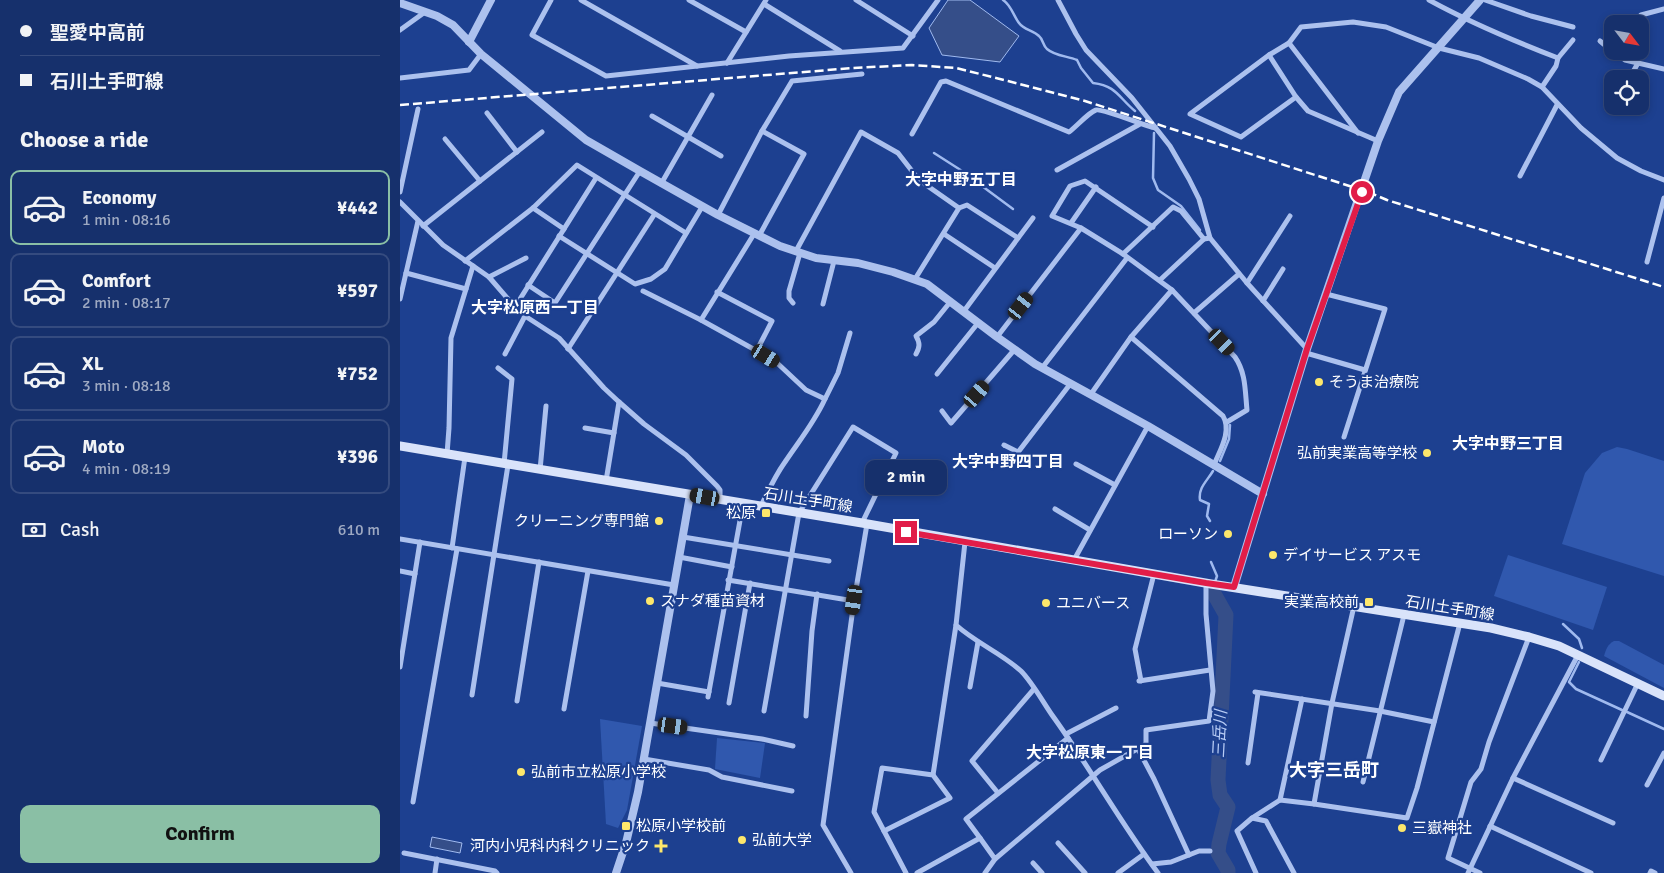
<!DOCTYPE html>
<meta charset="utf-8">
<style>
:root{--surface:#16306c;--page:#1f3872;--text:#f1f3f6;--muted:#9ea9c2;--line:#354b7f;--accent:#8abfa5}
body{margin:0;font-family:Signika,"Noto Sans JP",sans-serif;background:var(--page);color:var(--text);height:100vh;display:flex;flex-direction:column;font-size:19px;white-space:nowrap}
*{box-sizing:border-box;margin:0}
p{font-size:16px;color:var(--muted)}
.icon{flex:none;width:28px;height:28px;fill:none;stroke:currentColor;stroke-width:2;stroke-linecap:round;stroke-linejoin:round}
.map{position:relative;flex:1;overflow:hidden}
.side{display:flex;flex-direction:column;background:var(--surface);width:400px}
.side>*{flex:none}
.guide{display:grid;align-content:center;height:110px;padding:0 20px;background:var(--surface)}
.needle{width:32px;rotate:121deg}
.fabs{position:absolute;left:1204px;top:15px;display:grid;gap:10px}
.fabs a{display:grid;place-items:center;width:45px;height:45px;border-radius:10px;background:var(--surface);box-shadow:0 2px 8px #0003,0 0 0 1px var(--line);font-size:25px}
.end{position:absolute;width:22px;height:22px;margin:-11px;border:6px solid #e11d48;background:#fff;box-shadow:0 0 0 2px #fff}
.from{border-radius:50%}
.bubble{position:absolute;height:35px;border-radius:10px;background:var(--surface);box-shadow:0 2px 8px #0003,0 0 0 1px var(--line);font-size:16px;font-weight:700;line-height:35px;text-align:center}
.car{position:absolute;width:15px;height:30px;margin:-15px -8px;border-radius:6px;box-shadow:0 0 4px 1px #0007;background:linear-gradient(#222 24%,#8ab4d8 0 40%,#222 0 76%,#8ab4d8 0 86%,#222 0)}
.guide b{display:flex;align-items:center;gap:18px;height:48px;font-size:19px}
.guide b+b{border-top:1px solid var(--line)}
.guide i{width:12px;height:12px;background:var(--text)}
ul{padding:0;list-style:none}
li{display:flex;align-items:center;gap:15px;height:75px;margin:0 10px 8px;padding:0 10px;border:2px solid var(--line);border-radius:10px}
li div{flex:1}
li b{display:block;font-size:19px}
li em{font-style:normal;font-weight:700}
li.on{border-color:var(--accent)}
li>.icon{width:45px;height:45px;stroke-width:1.5}
h2{padding:0 20px;font-size:22px;line-height:60px}
.pay{display:flex;align-items:center;gap:12px;height:55px;padding:0 20px;font-size:19px}
.pay p{margin-inline-start:auto}
.cta{display:flex;gap:10px;margin-top:auto;padding:10px 20px}
.cta a{flex:1;height:58px;border-radius:10px;background:var(--accent);color:#111;font-size:20px;font-weight:700;line-height:58px;text-align:center}
main{display:flex;flex:1;min-height:0}
.map>svg:first-child{display:block}
</style>
<main>
<section class="side">
<div class="guide">
<b><i class="from"></i>聖愛中高前</b>
<b><i></i>石川土手町線</b>
</div>
<h2>Choose a ride</h2>
<ul>
<li class="on"><svg class="icon" aria-label="car" viewBox="0 0 24 24"><path d="M5 17H2v-5l4-1 3-4h7l3 4 3 1v5h-3M9 17h6M6 11h13"/><circle cx="7" cy="17" r="2"/><circle cx="17" cy="17" r="2"/></svg><div><b>Economy</b><p>1 min · 08:16</p></div><em>¥442</em></li>
<li><svg class="icon" aria-label="car" viewBox="0 0 24 24"><path d="M5 17H2v-5l4-1 3-4h7l3 4 3 1v5h-3M9 17h6M6 11h13"/><circle cx="7" cy="17" r="2"/><circle cx="17" cy="17" r="2"/></svg><div><b>Comfort</b><p>2 min · 08:17</p></div><em>¥597</em></li>
<li><svg class="icon" aria-label="car" viewBox="0 0 24 24"><path d="M5 17H2v-5l4-1 3-4h7l3 4 3 1v5h-3M9 17h6M6 11h13"/><circle cx="7" cy="17" r="2"/><circle cx="17" cy="17" r="2"/></svg><div><b>XL</b><p>3 min · 08:18</p></div><em>¥752</em></li>
<li><svg class="icon" aria-label="car" viewBox="0 0 24 24"><path d="M5 17H2v-5l4-1 3-4h7l3 4 3 1v5h-3M9 17h6M6 11h13"/><circle cx="7" cy="17" r="2"/><circle cx="17" cy="17" r="2"/></svg><div><b>Moto</b><p>4 min · 08:19</p></div><em>¥396</em></li>
</ul>
<div class="pay"><svg class="icon" aria-label="cash" viewBox="0 0 24 24"><path d="M3 7h18v10H3z"/><circle cx="12" cy="12" r="2"/></svg>Cash<p>610 m</p></div>
<div class="cta"><a>Confirm</a></div>
</section>
<div class="map">
<svg width="1264" height="873" viewBox="0 0 1264 873">
<rect width="100%" height="100%" fill="#1d4090"/>
<g fill="#3058ae">
<path d="M1217,447L1227,449L1264,461V576L1162,544L1185,473L1202,453Z"/>
<path d="M1108,555L1207,587L1193,630L1094,596Z"/>
<path d="M1214,641H1219L1264,665V688L1204,656C1206,649 1208,644 1214,641Z"/>
<path d="M200,719L242,726L227,810L218,828L206,824Z"/>
<path d="M317,738L365,743L360,778L315,769Z"/>
</g>
<g fill="#354e89" stroke="#a0baef">
<path d="M548,0H570L619,36L600,62L542,55L529,28Z"/>
<path d="M32,837L62,843L60,853L30,847Z"/>
</g>
<g fill="none" stroke-linecap="round" stroke-linejoin="round">
<g stroke="#a0baef" stroke-width="2.5">
<path d="M603,0C611,5 613,15 619,23C624,30 633,30 639,36C643,39 643,46 647,49C655,56 668,56 677,60L681,68L693,83C717,86 718,97 735,111"/>
<path d="M754,133L753,178L758,190L781,206L800,230"/>
<path d="M534,153L559,169L613,209"/>
<path d="M820,461L829,439L830,425"/>
<path d="M810,521L807,516L809,504L800,500C798,488 807,481 813,471"/>
<path d="M811,562L817,576L815,582"/>
<path d="M1163,624L1179,639L1182,648"/>
<path d="M1179,662L1169,682L1176,689L1222,710"/>
<path d="M1227,712L1264,729"/>
</g>
<path stroke="#354e89" stroke-width="15" d="M813,592L826,615L818,780L820,795L828,807L819,844L818,853L828,870V873"/>
<g stroke="#acc1ee" stroke-width="5">
<path d="M151,0L132,35L206,76L389,56L503,48L538,0"/>
<path d="M181,0L297,66"/>
<path d="M289,0L346,32"/>
<path d="M456,0L513,36"/>
<path d="M658,0L676,34L686,50L732,98L770,146L789,179L799,199L810,238L847,283L907,349"/>
<path d="M1029,0C1071,23 1114,41 1158,58L1156,66L1142,87"/>
<path d="M1085,0L1131,16L1173,27"/>
<path d="M364,4L440,51"/>
<path d="M1241,15L1264,9"/>
<path d="M0,30L25,12"/>
<path d="M1200,41L1212,51"/>
<path d="M889,43L901,27L953,22L986,27L1039,48L1079,58L1128,79L1142,87L1181,128L1217,158L1241,171L1264,180"/>
<path d="M1213,51L1225,60L1264,69"/>
<path d="M869,55L896,97L908,111L978,141"/>
<path d="M1158,58L1173,40"/>
<path d="M327,63L366,0"/>
<path d="M0,78L69,70L81,54"/>
<path d="M1229,79L1238,63"/>
<path d="M896,97L841,137L790,114L869,55L889,43L958,133"/>
<path d="M87,113L117,152"/>
<path d="M252,116L321,156"/>
<path d="M362,131L392,81L462,74"/>
<path d="M512,134L541,82L546,81L669,132C676,127 689,112 696,110C702,108 745,126 755,128"/>
<path d="M45,139L80,181"/>
<path d="M657,170L740,124"/>
<path d="M1120,176L1157,105"/>
<path d="M261,184L312,95"/>
<path d="M0,192L18,109"/>
<path d="M0,202L43,245L89,277L115,307L125,316L159,338L204,388L219,402L244,424L286,455L317,486L320,490V499"/>
<path d="M133,208L164,229"/>
<path d="M559,208L567,205L618,238"/>
<path d="M318,215L362,131L404,154L359,236"/>
<path d="M671,223L696,187"/>
<path d="M23,226L142,132"/>
<path d="M753,227L685,181L670,186L652,216L681,228L723,254L772,290"/>
<path d="M354,234L301,320L375,361L406,390L425,399C414,423 399,441 385,462C375,476 368,491 361,506"/>
<path d="M544,234L595,268"/>
<path d="M159,236L235,284L251,279L265,269L302,207"/>
<path d="M396,251L461,132L498,153L519,180L559,208L515,279"/>
<path d="M723,254L773,207L781,211L804,239L810,238"/>
<path d="M65,261L133,208L177,165L286,233"/>
<path d="M1247,262L1264,198"/>
<path d="M6,273L66,289"/>
<path d="M89,277L126,258"/>
<path d="M760,280L804,239"/>
<path d="M847,283L890,216"/>
<path d="M128,285L155,303L240,171"/>
<path d="M243,291L301,320"/>
<path d="M317,292L372,321L357,350"/>
<path d="M926,294L985,309L944,437"/>
<path d="M0,299L18,221"/>
<path d="M863,301L883,269"/>
<path d="M393,303L389,298V291L400,253"/>
<path d="M423,304L434,261"/>
<path d="M115,307L196,178"/>
<path d="M564,311L633,218"/>
<path d="M794,313L839,274"/>
<path d="M597,337L681,228"/>
<path d="M731,337L823,416C832,431 820,450 814,465"/>
<path d="M168,349L254,215"/>
<path d="M906,353L965,370"/>
<path d="M105,354L125,316"/>
<path d="M516,354C520,347 520,343 516,336L534,322L551,301"/>
<path d="M98,368L112,379L104,464"/>
<path d="M642,368L727,258"/>
<path d="M537,374L578,323"/>
<path d="M691,394L731,337L772,290L835,357C846,373 845,391 847,410L827,422"/>
<path d="M425,399L438,373L450,333"/>
<path d="M542,411L551,423L615,349"/>
<path d="M185,428L214,433"/>
<path d="M604,445L618,452"/>
<path d="M47,454L49,428L51,338L73,266"/>
<path d="M609,464L671,383"/>
<path d="M676,464L715,485"/>
<path d="M140,470L146,406"/>
<path d="M206,481L219,402"/>
<path d="M655,509L690,530"/>
<path d="M283,537L429,561"/>
<path d="M0,539L274,585"/>
<path d="M565,542L556,625C576,643 601,653 621,671C632,682 643,702 652,715C689,766 720,822 758,873"/>
<path d="M52,548L65,457"/>
<path d="M279,557L332,567"/>
<path d="M674,560L748,426"/>
<path d="M0,571L15,574"/>
<path d="M328,580L454,601"/>
<path d="M954,606L932,703L914,804L1007,818L1017,788L1060,623"/>
<path d="M0,667L20,542"/>
<path d="M739,681L810,670"/>
<path d="M741,681L735,649L754,574"/>
<path d="M257,683L309,692"/>
<path d="M570,687L578,642"/>
<path d="M855,692L980,711L1034,722"/>
<path d="M72,695L108,465"/>
<path d="M308,697L343,504"/>
<path d="M117,701L139,562"/>
<path d="M329,703L350,583"/>
<path d="M164,709L188,571"/>
<path d="M364,711L399,513L453,427L496,453L462,523"/>
<path d="M406,716L412,631L417,594"/>
<path d="M250,723L362,739L393,746"/>
<path d="M666,734L716,708"/>
<path d="M738,749L754,779L789,855"/>
<path d="M244,759L309,770L322,777L392,791"/>
<path d="M1201,760L1238,683"/>
<path d="M848,763L858,693"/>
<path d="M482,768L533,775L550,798L484,831L474,812Z"/>
<path d="M533,775L556,625"/>
<path d="M1113,778L1213,823"/>
<path d="M963,782L1004,615"/>
<path d="M1247,785L1264,753"/>
<path d="M598,793L572,761L634,689"/>
<path d="M880,800L902,699"/>
<path d="M13,802L57,549"/>
<path d="M852,818L866,821L894,873"/>
<path d="M1090,826L1191,873"/>
<path d="M484,831L506,873"/>
<path d="M580,838L566,819L668,738"/>
<path d="M658,843L685,873"/>
<path d="M4,853L95,871L97,873"/>
<path d="M633,863L642,873"/>
<path d="M752,864L771,862L799,851H810"/>
<path d="M35,873L37,859"/>
<path d="M451,873L423,825L454,601L467,524"/>
<path d="M517,873L580,838L595,859L700,770L746,744V730L809,721L813,691L806,614V583"/>
<path d="M585,873L595,859"/>
<path d="M718,873L744,854"/>
<path d="M856,873L837,831L852,818L880,800L914,804"/>
<path d="M1068,873L1113,778L1178,655"/>
<path d="M1080,873L1048,858L1071,782L1081,769L1089,742L1129,637"/>
<path d="M1250,873L1251,871L1255,873"/>
</g>
<g stroke="#acc1ee" stroke-width="8">
<path d="M0,3L37,16L53,25L81,54L186,140L240,171L318,215L380,246L416,258L458,263L493,272L527,284L597,337L635,364L748,426L863,494"/>
<path d="M69,42L91,0"/>
<path d="M834,587L907,349L978,141L999,92L1080,0"/>
<path d="M216,873L226,843L238,792L290,495"/>
</g>
<path stroke="#d9e3fa" stroke-width="9" d="M0,446L462,523L811,584L1091,628L1129,637L1159,646L1264,696"/>
<path stroke="#fff" stroke-width="2.5" stroke-dasharray="9 4" stroke-linecap="butt" d="M0,105L453,68L512,65L556,68L608,81L685,101L968,192L987,200L1264,287"/>
</g>
<g fill="none" stroke-linecap="round" stroke-linejoin="round">
<path stroke="#e11d48" stroke-width="6" d="M506,532L806,583L834,587L907,349L962,192"/>
</g>
<g fill="#fde76b" stroke="#1d4090" stroke-width="2">
<circle cx="919" cy="382" r="5"/>
<circle cx="1027" cy="453" r="5"/>
<rect x="361" y="508" width="10" height="10" rx="2.5"/>
<circle cx="259" cy="521" r="5"/>
<circle cx="828" cy="534" r="5"/>
<circle cx="873" cy="555" r="5"/>
<circle cx="250" cy="601" r="5"/>
<rect x="964" y="597" width="10" height="10" rx="2.5"/>
<circle cx="646" cy="603" r="5"/>
<circle cx="121" cy="772" r="5"/>
<rect x="221" y="821" width="10" height="10" rx="2.5"/>
<circle cx="1002" cy="828" r="5"/>
<circle cx="342" cy="840" r="5"/>
<path d="M258.5 838.5h5v5h5v5h-5v5h-5v-5h-5v-5h5z"/>
</g>
<g text-anchor="middle" dominant-baseline="central" stroke-width="4.5" stroke-linejoin="round" paint-order="stroke">
<g font-size="15" fill="#fff" stroke="#1d4090" text-anchor="start">
<text x="929" y="382">そうま治療院</text>
<text x="1017" y="453" text-anchor="end">弘前実業高等学校</text>
<text x="356" y="513" text-anchor="end">松原</text>
<text x="249" y="521" text-anchor="end">クリーニング専門館</text>
<text x="818" y="534" text-anchor="end">ローソン</text>
<text x="883" y="555">デイサービス アスモ</text>
<text x="260" y="601">スナダ種苗資材</text>
<text x="959" y="602" text-anchor="end">実業高校前</text>
<text x="656" y="603">ユニバース</text>
<text x="131" y="772">弘前市立松原小学校</text>
<text x="236" y="826">松原小学校前</text>
<text x="1012" y="828">三嶽神社</text>
<text x="352" y="840">弘前大学</text>
<text x="250" y="846" text-anchor="end">河内小児科内科クリニック</text>
</g>
<g font-size="15" fill="#fff" stroke="#1d4090">
<text transform="translate(408 500) rotate(9)">石川土手町線</text>
<text transform="translate(1050 608) rotate(9)">石川土手町線</text>
</g>
<g font-size="16" font-weight="bold" fill="#fff" stroke="#1d4090">
<text x="561" y="180">大字中野五丁目</text>
<text x="135" y="308">大字松原西一丁目</text>
<text x="1108" y="444">大字中野三丁目</text>
<text x="608" y="462">大字中野四丁目</text>
<text x="690" y="753">大字松原東一丁目</text>
</g>
<g font-size="16" font-style="italic" fill="#b8ccf5" stroke="#1d4090">
<text transform="translate(820 734) rotate(-87)">三岳川</text>
</g>
<g font-size="18" font-weight="bold" fill="#fff" stroke="#1d4090">
<text x="934" y="770">大字三岳町</text>
</g>
</g>
</svg>
<div class="fabs">
<a><svg class="needle" viewBox="-14 -14 28 28"><path d="M0-13l5 13h-10z" fill="#e53935"/><path d="M0 13l5-13h-10z" fill="#9ea9c2"/></svg></a>
<a><svg class="icon" aria-label="locate" viewBox="0 0 24 24"><circle cx="12" cy="12" r="6"/><path d="M12 2v4M12 18v4M2 12h4M18 12h4"/></svg></a>
</div>
<i class="end from" style="left:962px;top:192px"></i>
<i class="end" style="left:506px;top:532px"></i>
<div class="bubble" style="left:465px;top:460px;width:82px">2 min</div>
<i class="car" style="left:621px;top:306px;rotate:38deg"></i>
<i class="car" style="left:822px;top:342px;rotate:136deg"></i>
<i class="car" style="left:366px;top:356px;rotate:121deg"></i>
<i class="car" style="left:577px;top:394px;rotate:41deg"></i>
<i class="car" style="left:305px;top:497px;rotate:280deg"></i>
<i class="car" style="left:454px;top:600px;rotate:188deg"></i>
<i class="car" style="left:273px;top:726px;rotate:98deg"></i>
</div>
</main>
